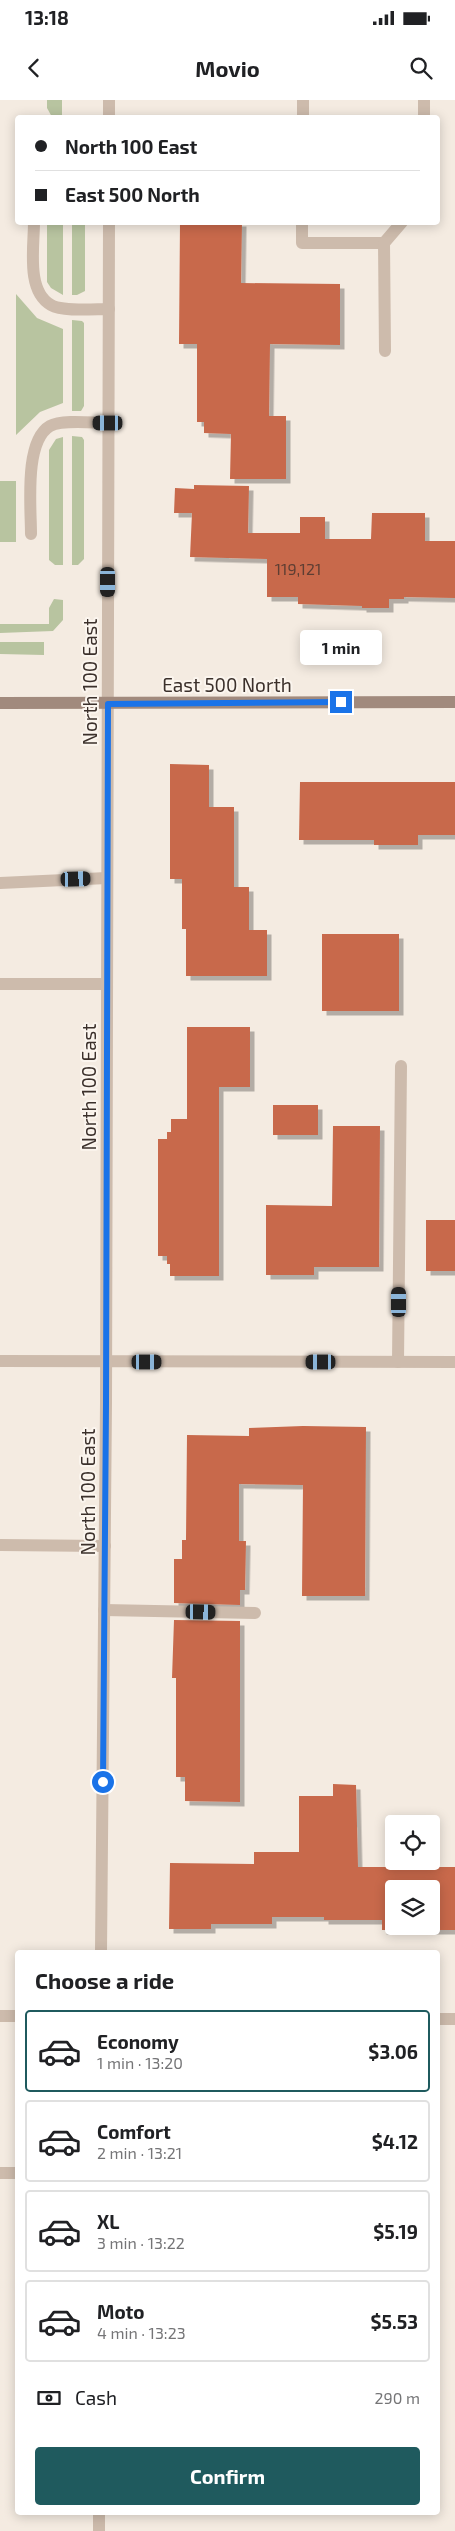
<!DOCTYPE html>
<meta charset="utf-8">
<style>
:root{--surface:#fff;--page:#f6f6f6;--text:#202124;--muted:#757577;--line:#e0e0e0;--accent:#1f5a5e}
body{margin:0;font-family:"Exo 2",sans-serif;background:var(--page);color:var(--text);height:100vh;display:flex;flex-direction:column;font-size:19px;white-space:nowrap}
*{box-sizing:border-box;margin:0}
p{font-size:16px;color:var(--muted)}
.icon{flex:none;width:28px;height:28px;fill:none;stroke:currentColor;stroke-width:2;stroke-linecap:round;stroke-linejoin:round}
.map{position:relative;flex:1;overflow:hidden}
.side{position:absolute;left:15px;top:1850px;width:425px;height:565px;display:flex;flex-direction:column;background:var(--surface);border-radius:5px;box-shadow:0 2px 12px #0003}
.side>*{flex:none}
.hud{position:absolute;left:15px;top:15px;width:425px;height:110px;border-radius:5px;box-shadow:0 2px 12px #0003;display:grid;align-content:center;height:110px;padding:0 20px;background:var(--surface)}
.fabs{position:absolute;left:385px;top:1715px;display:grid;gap:10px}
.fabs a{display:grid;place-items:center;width:55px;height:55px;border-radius:5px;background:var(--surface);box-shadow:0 2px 12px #0003;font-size:25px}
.end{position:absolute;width:22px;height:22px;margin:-11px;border:6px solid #1a73e8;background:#fff;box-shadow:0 0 0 2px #fff}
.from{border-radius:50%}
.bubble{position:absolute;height:35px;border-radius:5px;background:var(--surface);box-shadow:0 2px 12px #0003;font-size:16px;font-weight:700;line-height:35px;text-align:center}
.car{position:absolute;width:15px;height:30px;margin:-15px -8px;border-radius:6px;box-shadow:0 0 4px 1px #0007;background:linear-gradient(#222 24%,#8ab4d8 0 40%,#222 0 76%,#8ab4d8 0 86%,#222 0)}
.hud b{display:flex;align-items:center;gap:18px;height:48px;font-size:19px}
.hud b+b{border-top:1px solid var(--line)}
.hud i{width:12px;height:12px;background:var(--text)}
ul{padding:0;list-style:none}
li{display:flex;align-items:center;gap:15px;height:82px;margin:0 10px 8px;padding:0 10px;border:2px solid var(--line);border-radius:5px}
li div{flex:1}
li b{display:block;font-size:19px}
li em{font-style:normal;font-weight:700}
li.on{border-color:var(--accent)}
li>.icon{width:45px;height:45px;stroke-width:1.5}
h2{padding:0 20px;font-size:22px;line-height:60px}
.pay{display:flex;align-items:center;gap:12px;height:55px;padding:0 20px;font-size:19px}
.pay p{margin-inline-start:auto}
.cta{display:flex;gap:10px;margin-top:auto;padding:10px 20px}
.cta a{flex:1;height:58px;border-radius:5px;background:var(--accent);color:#fff;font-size:20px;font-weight:700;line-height:58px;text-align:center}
.status{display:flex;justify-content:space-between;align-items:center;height:35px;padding:0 25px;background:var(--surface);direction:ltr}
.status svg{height:14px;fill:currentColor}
header{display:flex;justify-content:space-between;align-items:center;height:65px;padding:0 20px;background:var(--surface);font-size:22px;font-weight:700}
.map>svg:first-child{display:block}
</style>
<div class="status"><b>13:18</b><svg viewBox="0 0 49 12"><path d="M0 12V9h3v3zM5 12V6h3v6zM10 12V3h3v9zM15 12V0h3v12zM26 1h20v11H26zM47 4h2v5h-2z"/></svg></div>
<header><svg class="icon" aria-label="back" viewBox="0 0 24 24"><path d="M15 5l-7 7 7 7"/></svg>Movio<svg class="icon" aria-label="search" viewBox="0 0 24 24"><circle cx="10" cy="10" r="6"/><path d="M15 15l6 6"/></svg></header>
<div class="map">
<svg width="455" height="2431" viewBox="0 0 455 2431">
<defs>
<filter id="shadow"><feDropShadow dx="4.5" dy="4.5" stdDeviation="0" flood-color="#0004"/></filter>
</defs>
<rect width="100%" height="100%" fill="#f4ebe1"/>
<g fill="#b8c4a0">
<path d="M47,0H62V17H52L47,8Z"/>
<path d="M47,123H63V195L51,188L47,182Z"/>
<path d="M72,123H85V191L77,195H72Z"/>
<path d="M16,194L37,218L63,229V303L40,312L16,335Z"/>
<path d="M72,220L82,221L84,223V306L81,311H72Z"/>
<path d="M72,336L82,337L84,340V459L78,465H72Z"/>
<path d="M63,337V465H55L49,460V350L56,339Z"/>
<rect x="0" y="381" width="16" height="61"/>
<path d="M54,499L63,500V520L53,531L0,533V524H49V508Z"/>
<path d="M0,542H44V555L0,554Z"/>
</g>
<g fill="#c8694b" fill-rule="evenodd" filter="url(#shadow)">
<path d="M180,122H242L241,183L340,184V245L270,244L269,316H286V379H230L231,334L204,333V322H197V244H179Z"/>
<path d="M194,385L249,386L248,433H300V417H325V439H371L372,413H425V441H455V498L404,497V499H389V508H362V506L298,504V497H267V459L190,457L192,413H174L175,388L194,389Z"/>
<path d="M170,664L209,665V707H234V787H249V830H267V876H186V829H182V779H170Z"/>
<path d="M300,682H455V735H418V745H374V740H299Z"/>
<rect x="322" y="834" width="77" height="77"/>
<path d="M187,927H250V987H219V1176H170V1164H167V1156H158V1039H167V1032H171V1019H187Z"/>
<rect x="273" y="1005" width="45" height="30"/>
<path d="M333,1026H380L379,1167H314V1175H266V1105L332,1106Z"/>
<rect x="426" y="1120" width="29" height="51"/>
<path d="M303,1326L366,1327L365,1496H302L303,1385L239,1384V1441H246L245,1490H240V1505L174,1503V1459H182V1440H186L187,1335L249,1336V1328Z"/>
<path d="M174,1520L240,1521V1702L185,1701V1677H176V1578H172Z"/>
<path d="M333,1684L356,1685L358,1767H455V1830H382V1820H324V1817H272V1824H211V1829H169L170,1763L254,1764V1752H299V1696H333ZM394,1789H431V1826H394Z"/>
</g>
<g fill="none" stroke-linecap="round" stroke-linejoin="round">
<g stroke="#cdbbac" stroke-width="12">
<path d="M303,18V0"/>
<path d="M424,18V0"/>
<path d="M34,122C34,147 26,191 51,205C63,212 94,209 109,209"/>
<path d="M302,122V143H384L402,122"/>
<path d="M384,143L385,251"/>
<path d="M31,434C31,407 24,341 50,326C62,319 94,323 108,323"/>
<path d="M0,783L107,778"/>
<path d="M0,884H107"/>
<path d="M398,1262L401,966"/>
<path d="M0,1445L105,1446"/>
<path d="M104,1510L255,1513"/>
<path d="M0,2073H18"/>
</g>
<g stroke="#cdbbac" stroke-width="12">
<path d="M109,0V18"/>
<path d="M0,1261L455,1262"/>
<path d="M101,1852L106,1303L109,122"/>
<path d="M0,1916H18"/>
<path d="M438,1919H455"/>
<path d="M99,2431V2412"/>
</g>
<path stroke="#a18a7d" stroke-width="12" d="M0,603L455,602"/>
</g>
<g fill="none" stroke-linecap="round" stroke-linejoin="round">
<path stroke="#1a73e8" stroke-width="6" d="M103,1682L106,1304L108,604L341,602"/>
</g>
<g text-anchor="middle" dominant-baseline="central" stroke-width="4" stroke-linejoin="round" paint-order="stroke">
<g font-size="16" fill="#5e3e33">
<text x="298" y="468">119,121</text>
</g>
<g font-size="19" fill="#3b302b" stroke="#fbf5ee">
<text transform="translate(89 582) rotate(-90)">North 100 East</text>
<text x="227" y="584">East 500 North</text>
<text transform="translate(88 987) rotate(-90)">North 100 East</text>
<text transform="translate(87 1392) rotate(-90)">North 100 East</text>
</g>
</g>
</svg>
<div class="fabs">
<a><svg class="icon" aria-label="locate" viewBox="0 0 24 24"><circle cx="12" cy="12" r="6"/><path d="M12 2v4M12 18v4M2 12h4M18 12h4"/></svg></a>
<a><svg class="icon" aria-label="layers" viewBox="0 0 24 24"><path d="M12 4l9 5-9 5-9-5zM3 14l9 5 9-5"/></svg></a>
</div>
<i class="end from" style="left:103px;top:1682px"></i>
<i class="end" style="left:341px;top:602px"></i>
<div class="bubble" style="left:300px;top:530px;width:82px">1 min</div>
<i class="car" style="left:108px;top:323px;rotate:270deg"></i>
<i class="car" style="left:108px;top:482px;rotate:180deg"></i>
<i class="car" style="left:76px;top:779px;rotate:88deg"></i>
<i class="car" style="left:399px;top:1202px;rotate:0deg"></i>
<i class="car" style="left:147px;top:1262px;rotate:90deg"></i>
<i class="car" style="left:321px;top:1262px;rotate:270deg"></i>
<i class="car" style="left:201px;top:1512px;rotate:91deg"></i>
<div class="hud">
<b><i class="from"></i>North 100 East</b>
<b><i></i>East 500 North</b>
</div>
<section class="side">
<h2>Choose a ride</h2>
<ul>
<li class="on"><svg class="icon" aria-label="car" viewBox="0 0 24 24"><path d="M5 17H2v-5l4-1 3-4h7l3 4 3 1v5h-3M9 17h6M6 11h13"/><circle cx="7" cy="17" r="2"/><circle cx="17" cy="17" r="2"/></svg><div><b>Economy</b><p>1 min · 13:20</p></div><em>$3.06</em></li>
<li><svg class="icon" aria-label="car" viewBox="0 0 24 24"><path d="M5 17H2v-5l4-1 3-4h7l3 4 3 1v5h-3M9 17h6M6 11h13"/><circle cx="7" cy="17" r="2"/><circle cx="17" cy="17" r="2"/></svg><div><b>Comfort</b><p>2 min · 13:21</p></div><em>$4.12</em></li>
<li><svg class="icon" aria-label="car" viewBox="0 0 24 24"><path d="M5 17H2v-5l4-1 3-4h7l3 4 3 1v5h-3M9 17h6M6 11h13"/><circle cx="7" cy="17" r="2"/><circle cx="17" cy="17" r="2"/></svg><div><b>XL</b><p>3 min · 13:22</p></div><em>$5.19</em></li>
<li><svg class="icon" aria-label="car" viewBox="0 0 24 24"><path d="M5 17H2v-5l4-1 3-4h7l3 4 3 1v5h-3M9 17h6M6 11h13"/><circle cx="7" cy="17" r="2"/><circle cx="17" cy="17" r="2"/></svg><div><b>Moto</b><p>4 min · 13:23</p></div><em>$5.53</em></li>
</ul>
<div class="pay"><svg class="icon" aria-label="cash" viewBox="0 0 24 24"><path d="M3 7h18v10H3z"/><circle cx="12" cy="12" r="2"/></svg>Cash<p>290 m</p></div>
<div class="cta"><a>Confirm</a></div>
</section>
</div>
